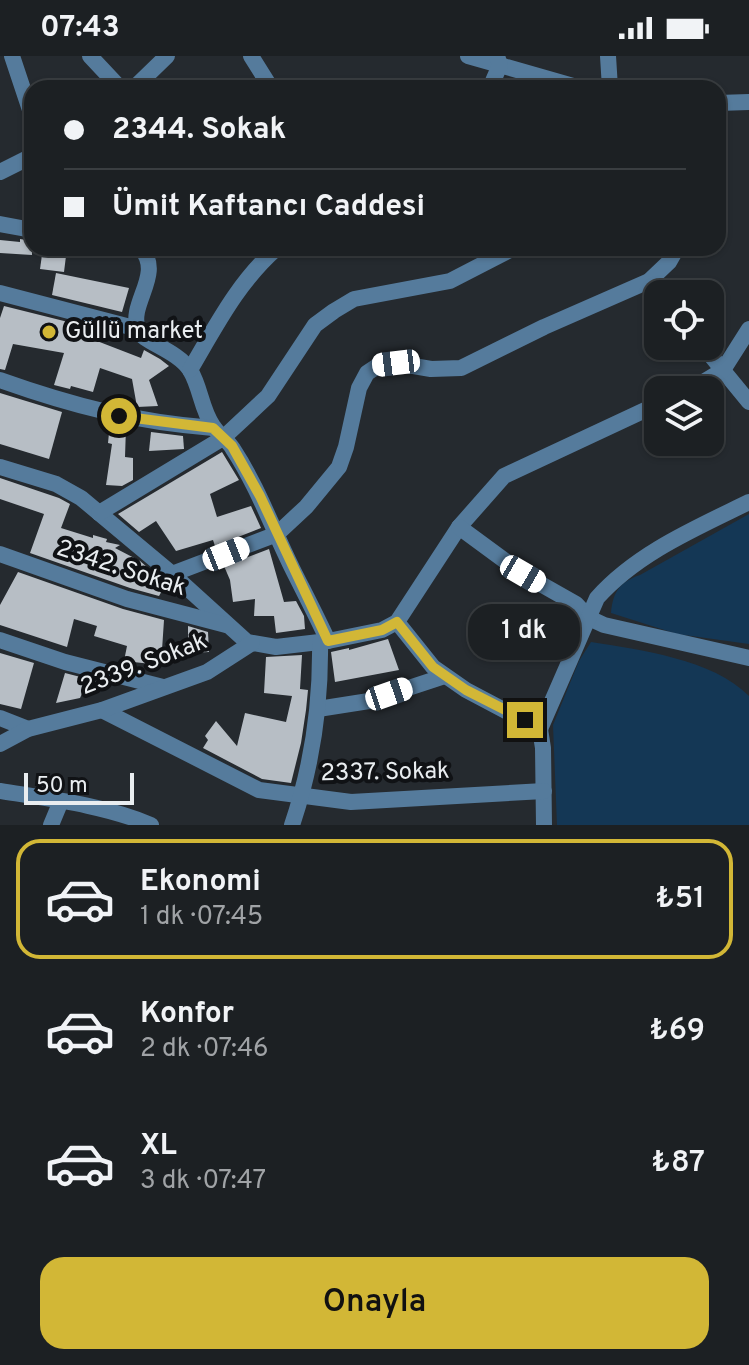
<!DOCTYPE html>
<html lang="tr">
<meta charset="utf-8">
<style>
:root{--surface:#1c2023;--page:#292d30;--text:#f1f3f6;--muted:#a0a3a6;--line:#3a3e41;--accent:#d2b736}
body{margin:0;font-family:Overpass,sans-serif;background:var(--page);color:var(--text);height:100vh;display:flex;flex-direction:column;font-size:30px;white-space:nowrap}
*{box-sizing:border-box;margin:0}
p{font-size:26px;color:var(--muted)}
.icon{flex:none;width:44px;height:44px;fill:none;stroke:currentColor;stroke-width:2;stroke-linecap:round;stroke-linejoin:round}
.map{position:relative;height:769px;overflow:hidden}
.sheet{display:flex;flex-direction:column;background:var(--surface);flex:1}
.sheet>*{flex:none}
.top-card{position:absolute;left:24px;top:24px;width:702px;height:176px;border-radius:24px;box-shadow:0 2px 6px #0004,0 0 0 2px var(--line);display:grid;align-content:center;height:176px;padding:0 40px;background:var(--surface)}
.buttons{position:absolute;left:644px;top:224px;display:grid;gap:16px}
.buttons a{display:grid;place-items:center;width:80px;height:80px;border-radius:16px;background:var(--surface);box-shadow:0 2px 6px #0004,0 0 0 2px var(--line);font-size:40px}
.scale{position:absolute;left:24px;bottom:20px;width:110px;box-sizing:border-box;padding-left:8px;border:4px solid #e9edf0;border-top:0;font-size:22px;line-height:28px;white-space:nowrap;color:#e9edf0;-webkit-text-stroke:6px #101215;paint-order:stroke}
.end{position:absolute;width:36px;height:36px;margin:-18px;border:10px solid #d2b736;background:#111;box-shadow:0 0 0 4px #111}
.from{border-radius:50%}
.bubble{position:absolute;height:56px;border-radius:24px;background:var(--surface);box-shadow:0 2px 6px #0004,0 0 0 2px var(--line);font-size:26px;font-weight:600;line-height:56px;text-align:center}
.car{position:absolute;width:24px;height:48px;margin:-24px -12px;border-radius:10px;box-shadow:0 0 6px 2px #0007;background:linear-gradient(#fff 24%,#345 0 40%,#fff 0 76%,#345 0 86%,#fff 0)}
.top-card b{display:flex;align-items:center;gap:28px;height:76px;font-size:30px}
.top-card b+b{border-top:2px solid var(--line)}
.top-card i{width:20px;height:20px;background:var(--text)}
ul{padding:14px 0 0;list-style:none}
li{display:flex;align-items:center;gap:24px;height:120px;margin:0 16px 12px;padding:0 24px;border:4px solid transparent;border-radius:24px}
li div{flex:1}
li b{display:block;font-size:30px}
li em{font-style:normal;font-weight:600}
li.active{border-color:var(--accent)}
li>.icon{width:72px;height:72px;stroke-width:1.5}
.cta{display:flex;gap:16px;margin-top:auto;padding:16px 40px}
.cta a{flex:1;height:92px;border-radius:24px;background:var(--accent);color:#111;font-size:32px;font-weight:600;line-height:92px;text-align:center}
.status{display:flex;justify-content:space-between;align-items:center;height:56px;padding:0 40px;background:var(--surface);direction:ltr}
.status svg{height:22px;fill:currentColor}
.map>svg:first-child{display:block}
</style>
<div class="status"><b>07:43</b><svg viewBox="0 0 49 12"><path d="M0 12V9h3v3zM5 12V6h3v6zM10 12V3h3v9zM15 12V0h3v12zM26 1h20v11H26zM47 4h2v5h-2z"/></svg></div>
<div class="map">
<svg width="749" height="769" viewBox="0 0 749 769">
<rect width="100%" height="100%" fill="#252a2f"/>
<g fill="#143755">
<path d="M749,458V588L677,578L611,557C613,535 620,526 640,519Z"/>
<path d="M591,586C640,594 713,603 749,640V769H557L553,669L579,605Z"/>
</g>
<g fill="#b7bec5">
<path d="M20,183L32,185V199L0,197V184L20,186Z"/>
<path d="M43,192H67L64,216L40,213Z"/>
<path d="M56,217L129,232L122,256L52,239Z"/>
<path d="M4,250L88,271L84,280L141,302L144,294L160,303L169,310L149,324L158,350L137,351L132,323L100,312L93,336L71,330L70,333L54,329L64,297L13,288L5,314L0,313V262Z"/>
<path d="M0,337L62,356L49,403L0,388Z"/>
<path d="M113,368L126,371L125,401L133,402V424L122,430L106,429L112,388L108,387L109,377H113Z"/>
<path d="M151,376L183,380L184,393L149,395Z"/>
<path d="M222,396L239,424L210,438L217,461L251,450L261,472L215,490L213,484L176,495L156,465L139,476L118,458Z"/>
<path d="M0,422L59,442L70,448L61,472L93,482V479L107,483L106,486L120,489L115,492L140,505L170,531L169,536L163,533L159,540L130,532L30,497L44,458L0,443Z"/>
<path d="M269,493L284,546L296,545L304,560L305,573L276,577L274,560H254L255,543L233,546L230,524L224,510Z"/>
<path d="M18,516L123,553L164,564L161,609L124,605L127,590L94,580L97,570L74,563L67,591L0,569V549Z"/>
<path d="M188,570L208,576L209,596L188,597Z"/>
<path d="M388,583L399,614L335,626L331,596L349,592V594Z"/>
<path d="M0,597L34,607L21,653L0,648Z"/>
<path d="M302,599L300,633L308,634L306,654L301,687L291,727L262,723L203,692L208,684L205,680L216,665L237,690L245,657L286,666L292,640L264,637L266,601Z"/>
<path d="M65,617L96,625L95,629H86L80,642L56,647Z"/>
</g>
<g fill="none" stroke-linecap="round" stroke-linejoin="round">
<g stroke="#557b9c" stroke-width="16">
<path d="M12,0L32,60"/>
<path d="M90,0L120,32"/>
<path d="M251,0L271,32"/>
<path d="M468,0L580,32"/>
<path d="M608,0L610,32"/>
<path d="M134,32L167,0"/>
<path d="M490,32L500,9L497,0"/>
<path d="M718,47L749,46"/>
<path d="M0,116L32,100"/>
<path d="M0,168L32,174"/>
<path d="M141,192C164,219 128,247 138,274C142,286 177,294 190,314C201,332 201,353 213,370C218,379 228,384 233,393C258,431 273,474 293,514C305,538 317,561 328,585"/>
<path d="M649,225L660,238"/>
<path d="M0,237L138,273"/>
<path d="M703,290L749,346"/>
<path d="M190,314C216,270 238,226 277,192"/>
<path d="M0,324C73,350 136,366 213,372"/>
<path d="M690,334L723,314L749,273"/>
<path d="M0,411L56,428L81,442L172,518L247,586L276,591L328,585L382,574L397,566L459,471L504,420L658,348"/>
<path d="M99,457L223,382L268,340L315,269L334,255L354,243L450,225L514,192"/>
<path d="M459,471L523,518L576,548L589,562L604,569L749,602"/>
<path d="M0,498L127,543L226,569"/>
<path d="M172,518L277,478L306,451L339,411L346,391L359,332L367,317L379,309L396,307L431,313L461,312L544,271L649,225L669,206L677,192"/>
<path d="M397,566L433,611L466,634L540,673L543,692L544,769"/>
<path d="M0,584L65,606L163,631"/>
<path d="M318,653L369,645L445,620"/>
<path d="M102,654L259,734L351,746L544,735"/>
<path d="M0,662L28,673"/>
<path d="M540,673L597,542C637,497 696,472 749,446"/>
<path d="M0,688L28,673L102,654L207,616L252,587"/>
<path d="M0,735C50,743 104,749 151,769"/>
<path d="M51,769L61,745"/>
<path d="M292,769C312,710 321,648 320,586"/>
</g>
</g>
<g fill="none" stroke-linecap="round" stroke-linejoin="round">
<path stroke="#d2b736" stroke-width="10" d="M119,360L213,372L232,390L260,440L328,585L382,574L397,566L433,611L466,634L525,664"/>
</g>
<circle fill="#d2b736" stroke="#101215" stroke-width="3" cx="49" cy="276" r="8"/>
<g text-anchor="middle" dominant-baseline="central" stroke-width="8" stroke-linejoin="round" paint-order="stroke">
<g font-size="24" fill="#e9edf0" stroke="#101215" text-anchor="start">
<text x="65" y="276">Güllü market</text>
</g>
<g font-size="24" fill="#e9edf0" stroke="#101215">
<text transform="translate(121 513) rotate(18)">2342. Sokak</text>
<text transform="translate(144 609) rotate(-21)">2339. Sokak</text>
<text transform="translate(385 717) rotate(-1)">2337. Sokak</text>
</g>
</g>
</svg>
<div class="buttons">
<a><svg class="icon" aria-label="locate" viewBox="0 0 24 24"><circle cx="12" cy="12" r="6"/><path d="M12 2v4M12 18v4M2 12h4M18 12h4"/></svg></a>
<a><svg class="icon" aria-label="layers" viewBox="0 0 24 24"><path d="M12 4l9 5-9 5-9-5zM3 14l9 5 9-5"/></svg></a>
</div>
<div class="scale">50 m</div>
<i class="end from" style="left:119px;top:360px"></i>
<i class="end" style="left:525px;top:664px"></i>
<div class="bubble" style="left:468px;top:548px;width:112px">1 dk</div>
<i class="car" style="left:396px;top:307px;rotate:263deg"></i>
<i class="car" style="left:226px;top:498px;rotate:68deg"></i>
<i class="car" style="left:523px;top:518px;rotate:120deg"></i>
<i class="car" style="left:389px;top:638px;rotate:71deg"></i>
<div class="top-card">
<b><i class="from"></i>2344. Sokak</b>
<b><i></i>Ümit Kaftancı Caddesi</b>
</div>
</div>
<section class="sheet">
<ul>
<li class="active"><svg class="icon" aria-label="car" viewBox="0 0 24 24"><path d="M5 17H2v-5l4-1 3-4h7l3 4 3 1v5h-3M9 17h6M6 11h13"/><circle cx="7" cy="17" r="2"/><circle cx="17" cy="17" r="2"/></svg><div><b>Ekonomi</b><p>1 dk · 07:45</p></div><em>₺51</em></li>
<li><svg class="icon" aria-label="car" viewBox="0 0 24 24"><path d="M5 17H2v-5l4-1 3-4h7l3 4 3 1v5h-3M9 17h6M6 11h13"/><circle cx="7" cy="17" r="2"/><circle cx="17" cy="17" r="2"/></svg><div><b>Konfor</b><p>2 dk · 07:46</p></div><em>₺69</em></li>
<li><svg class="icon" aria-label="car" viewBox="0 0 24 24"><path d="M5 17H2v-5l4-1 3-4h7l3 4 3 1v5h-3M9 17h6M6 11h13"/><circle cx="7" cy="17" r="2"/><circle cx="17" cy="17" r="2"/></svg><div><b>XL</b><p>3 dk · 07:47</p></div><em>₺87</em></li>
</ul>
<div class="cta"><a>Onayla</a></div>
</section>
